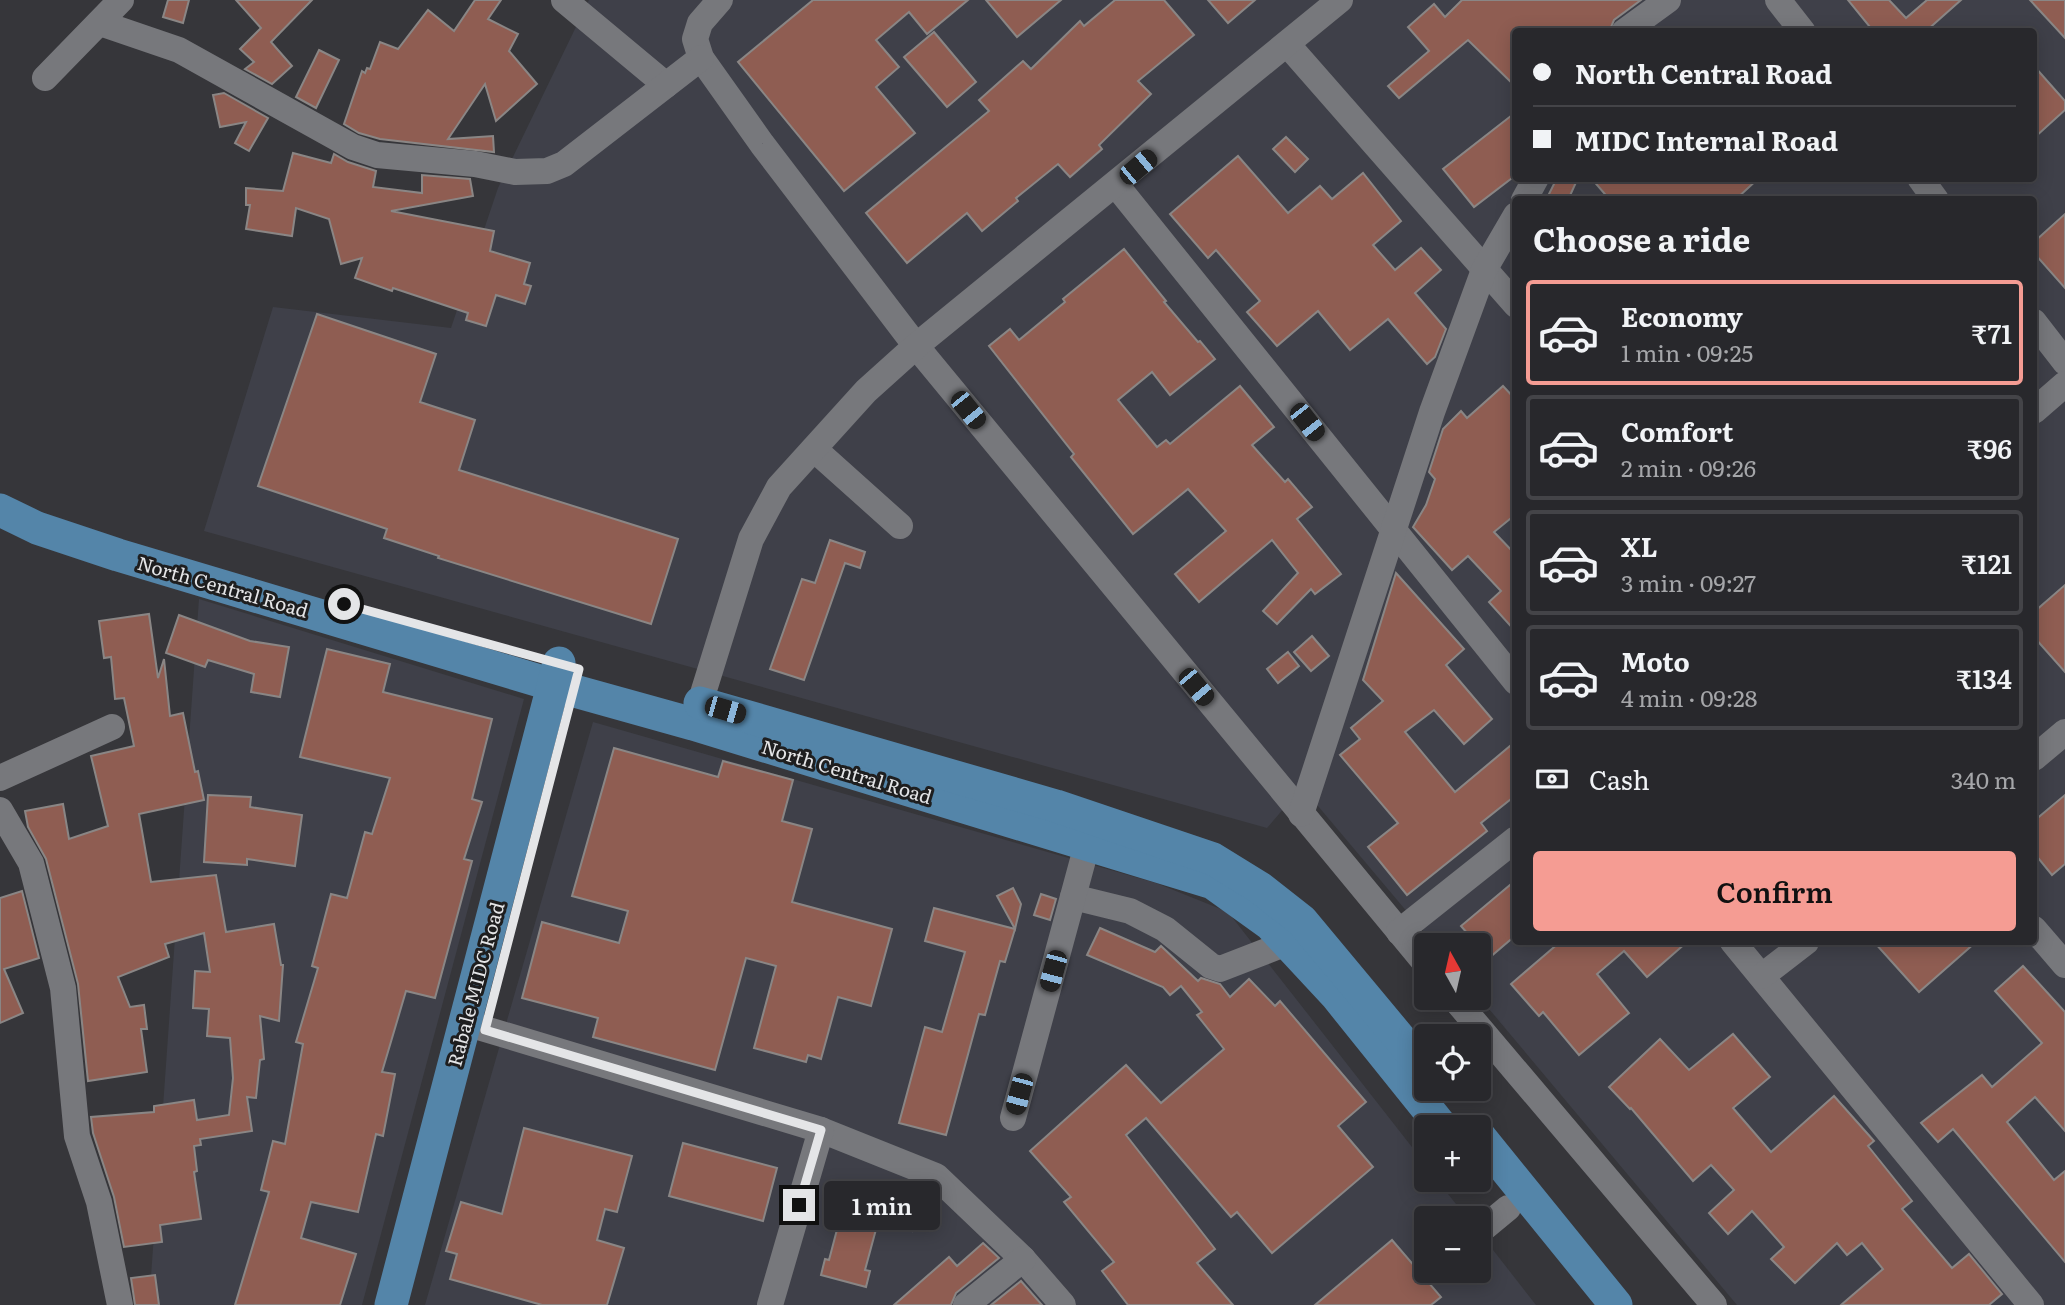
<!DOCTYPE html>
<meta charset="utf-8">
<style>
:root{--surface:#28282c;--page:#343438;--text:#f1f3f6;--muted:#a5a6a9;--line:#444448;--accent:#f59c93}
body{margin:0;font-family:Literata,serif;background:var(--page);color:var(--text);height:100vh;display:flex;flex-direction:column;font-size:26px;white-space:nowrap}
*{box-sizing:border-box;margin:0}
p{font-size:23px;color:var(--muted)}
.icon{flex:none;width:38px;height:38px;fill:none;stroke:currentColor;stroke-width:2;stroke-linecap:round;stroke-linejoin:round}
.map{position:relative;flex:1;overflow:hidden}
.drawer{position:absolute;left:1512px;top:196px;width:525px;height:749px;display:flex;flex-direction:column;background:var(--surface);border-radius:7px;box-shadow:0 4px 18px #0003,0 0 0 2px var(--line)}
.drawer>*{flex:none}
.banner{position:absolute;left:1512px;top:28px;width:525px;height:154px;border-radius:7px;box-shadow:0 4px 18px #0003,0 0 0 2px var(--line);display:grid;align-content:center;height:154px;padding:0 21px;background:var(--surface)}
.needle{width:46px;rotate:352deg}
.tools{position:absolute;left:1414px;top:933px;display:grid;gap:14px}
.tools a{display:grid;place-items:center;width:77px;height:77px;border-radius:7px;background:var(--surface);box-shadow:0 4px 18px #0003,0 0 0 2px var(--line);font-size:35px}
.end{position:absolute;width:32px;height:32px;margin:-16px;border:9px solid #e4e5e7;background:#111;box-shadow:0 0 0 4px #111}
.from{border-radius:50%}
.bubble{position:absolute;height:49px;border-radius:7px;background:var(--surface);box-shadow:0 4px 18px #0003,0 0 0 2px var(--line);font-size:23px;font-weight:600;line-height:49px;text-align:center}
.car{position:absolute;width:21px;height:42px;margin:-21px -10px;border-radius:9px;box-shadow:0 0 5px 2px #0007;background:linear-gradient(#222 24%,#8ab4d8 0 40%,#222 0 76%,#8ab4d8 0 86%,#222 0)}
.banner b{display:flex;align-items:center;gap:24px;height:66px;font-size:26px}
.banner b+b{border-top:2px solid var(--line)}
.banner i{width:18px;height:18px;background:var(--text)}
ul{padding:0;list-style:none}
li{display:flex;align-items:center;gap:21px;height:105px;margin:0 14px 10px;padding:0 7px;border:4px solid var(--line);border-radius:7px}
li div{flex:1}
li b{display:block;font-size:26px}
li em{font-style:normal;font-weight:600}
li.selected{border-color:var(--accent)}
li>.icon{width:63px;height:63px;stroke-width:1.5}
h2{padding:0 21px;font-size:32px;line-height:84px}
.pay{display:flex;align-items:center;gap:18px;height:77px;padding:0 21px;font-size:26px}
.pay p{margin-inline-start:auto}
.cta{display:flex;gap:14px;margin-top:auto;padding:14px 21px}
.cta a{flex:1;height:80px;border-radius:7px;background:var(--accent);color:#111;font-size:28px;font-weight:600;line-height:80px;text-align:center}
.map>svg:first-child{display:block}
</style>
<div class="map">
<svg width="2065" height="1305" viewBox="0 0 2065 1305">
<rect width="100%" height="100%" fill="#36363a"/>
<g fill="#3f4049" fill-rule="evenodd">
<path d="M589,0H2065V1305H1737L1479,997V945H1435L1302,787L1267,828L204,531L273,307L451,328L498,188ZM1516,32H2034V178H1516ZM1516,200H2034V942H1516Z"/>
<path d="M199,599L524,699L362,1305H149Z"/>
<path d="M593,722L1156,883L1228,912L1426,1165V1180H1437L1467,1218H1426V1270H1479V1232L1536,1305H425Z"/>
</g>
<g fill="#8f5d52" stroke="#8a8685" stroke-width="2">
<path d="M168,0H189L183,23L163,17Z"/>
<path d="M236,0H312L271,42L292,66L272,84L245,69L254,62L240,49L261,28Z"/>
<path d="M475,0H501L488,19L518,34L509,51L537,84L496,121L485,84L448,139L493,136L494,152L380,139L359,133L344,124L362,71L365,73L367,68L370,69L380,42L398,49L428,10L454,31Z"/>
<path d="M813,0H968L927,34L909,12L876,40L899,67L876,87L915,133L844,191L738,62Z"/>
<path d="M986,0H1061L1017,37Z"/>
<path d="M1115,0H1164L1194,35L1138,81L1151,94L1099,145L1102,149L1070,177L1058,164L1016,198L1018,201L982,231L967,213L907,263L866,213L989,111L979,100L1023,61L1031,69L1080,21L1084,26Z"/>
<path d="M1208,0H1255L1228,23Z"/>
<path d="M1462,0H1641L1614,20L1609,32H1516V87L1468,40L1399,98L1388,86L1429,51L1408,27L1434,4L1445,17Z"/>
<path d="M1848,0H1889L1906,18L1927,0H1961L1925,32H1874Z"/>
<path d="M2030,0H2065V38Z"/>
<path d="M934,32L976,82L947,107L904,57Z"/>
<path d="M319,50L339,60L316,108L296,97Z"/>
<path d="M2034,66L2065,101V110L2034,138Z"/>
<path d="M224,93L268,118L249,151L235,143L246,122L220,127L213,95Z"/>
<path d="M1516,112V175L1474,207L1443,169Z"/>
<path d="M1286,137L1308,159L1295,172L1273,149Z"/>
<path d="M293,153L331,163L334,154L348,162L376,171L373,187L422,193V175L470,179L473,196L391,211L494,231L490,251L530,263L524,284L531,286L525,304L496,295L486,326L466,320L468,313L393,288L392,291L355,278L362,258L341,264L329,219L296,208L292,236L246,229L250,205H246V188L283,191Z"/>
<path d="M1238,156L1288,213L1320,186L1332,199L1363,173L1401,221L1373,245L1395,270L1421,248L1441,270L1415,293L1446,329L1435,357L1427,364L1388,319L1350,350L1318,311L1277,346L1247,312L1260,301L1216,250L1208,258L1170,214Z"/>
<path d="M1557,178H1578L1568,200H1546Z"/>
<path d="M1591,178H1759L1735,200H1610Z"/>
<path d="M2065,214V288L2034,253V242Z"/>
<path d="M1124,249L1166,301L1164,302L1198,342L1200,341L1215,359L1170,395L1152,372L1118,400L1157,447L1166,440L1170,444L1240,386L1274,427L1252,445L1285,482L1288,479L1312,507L1297,519L1341,574L1315,594L1311,589L1277,624L1263,611L1298,573L1272,540L1199,602L1175,574L1226,531L1188,489L1133,534L1071,457L1074,454L989,346L1010,329L1019,340L1065,302L1063,299Z"/>
<path d="M317,314L436,354L420,402L475,420L459,470L678,539L651,624L438,558L439,556L384,538L387,529L258,486Z"/>
<path d="M1503,386L1516,400V514L1494,532L1516,555V632L1489,602L1501,591L1468,556L1452,570L1413,527L1426,505L1435,479L1429,472L1443,429L1461,411L1467,418Z"/>
<path d="M830,540L865,552L860,568L845,563L804,680L770,669L802,579L815,583Z"/>
<path d="M1396,573L1464,649L1446,665L1492,719L1464,744L1434,710L1405,732L1455,792L1516,741V795L1481,823L1487,831L1407,895L1368,847L1398,823L1340,755L1360,739L1351,728L1383,701L1363,680Z"/>
<path d="M2065,585V672L2034,637V612Z"/>
<path d="M149,614L158,678L164,659L170,716L183,713L195,772L198,771L204,800L139,814L151,882L216,875L226,932L274,924L281,965H283L279,1021L260,1016L264,1059L260,1060L256,1098L247,1097L252,1131L200,1139L201,1145L194,1146L197,1171L194,1172L201,1219L160,1225L162,1242L124,1247L114,1197L93,1133L91,1117L154,1112V1106L194,1100L197,1120L229,1115L233,1078L230,1038L207,1036L209,1009L193,1008L195,971L210,972L204,933L165,944L169,957L118,977L130,1007L144,1005L147,1029H141L147,1072L88,1081L78,984L46,859L28,827L25,811L63,804L69,839L108,826L91,756L134,746L124,698L115,699L111,657L104,658L99,621Z"/>
<path d="M179,615L250,641L289,647L280,697L251,692L254,674L208,660L205,667L166,653Z"/>
<path d="M1312,636L1329,656L1311,671L1294,652Z"/>
<path d="M327,649L390,664L383,692L492,719L472,799L482,802L464,859L472,861L435,998L406,991L382,1072L395,1074L383,1136L376,1134L358,1212L311,1202L301,1238L356,1254L340,1305H235L269,1192L261,1190L273,1141L285,1144L303,1044L296,1042L318,968L312,966L331,894L347,898L365,832L372,834L390,778L300,757Z"/>
<path d="M1288,652L1299,666L1278,683L1267,669Z"/>
<path d="M614,748L718,777L723,761L793,780L782,821L812,829L792,902L892,929L871,1006L838,997L821,1059L808,1055L806,1062L754,1048L776,966L746,958L715,1070L593,1037L598,1018L522,998L542,922L619,943L628,911L572,896Z"/>
<path d="M208,795L251,797L250,807L302,815L295,866L247,859V865L204,862Z"/>
<path d="M2065,795V864L2052,875L2034,853V821Z"/>
<path d="M1516,880V935L1489,958L1461,926Z"/>
<path d="M1013,888L1021,904L1015,929L997,896Z"/>
<path d="M22,891L39,958L4,969L23,1013L0,1023V898Z"/>
<path d="M1041,894L1056,899L1050,920L1034,915Z"/>
<path d="M934,908L1015,929L1005,962L1000,961L985,1015L979,1014L946,1135L899,1123L925,1027L942,1032L965,952L925,941Z"/>
<path d="M1100,928L1155,952L1161,946L1198,981L1201,978L1220,984L1230,997L1249,979L1275,1006L1280,1001L1366,1102L1338,1126L1373,1167L1272,1253L1237,1212L1231,1217L1146,1118L1126,1135L1215,1249L1197,1263L1233,1305H1128L1102,1271L1114,1262L1064,1202L1071,1197L1030,1151L1126,1065L1161,1103L1224,1049L1197,1015L1202,1012L1181,986L1170,995L1163,987L1087,955Z"/>
<path d="M1560,942H1687L1647,977L1624,951L1597,974L1629,1013L1579,1055L1543,1012L1539,1016L1511,984Z"/>
<path d="M1874,942H1976L1919,992Z"/>
<path d="M2023,966L2065,1012V1131L2035,1097L2007,1122L2054,1180L2065,1171V1262L1953,1129L1938,1142L1921,1123L1982,1075L1992,1087L2042,1043L1995,991Z"/>
<path d="M1733,1034L1770,1077L1733,1108L1771,1152L1834,1096L1874,1141L1868,1146L1912,1201L1902,1209L1952,1268L1969,1254L2002,1294L1989,1305H1841L1883,1269L1862,1243L1847,1255L1837,1243L1795,1283L1771,1259L1784,1247L1752,1211L1728,1234L1709,1213L1734,1190L1711,1165L1693,1181L1631,1108L1630,1109L1609,1087L1660,1039L1689,1070Z"/>
<path d="M524,1128L632,1156L617,1212L605,1209L597,1240L624,1248L607,1305H542L450,1279L457,1254L446,1251L461,1202L502,1214Z"/>
<path d="M683,1143L777,1168L763,1221L669,1196Z"/>
<path d="M849,1184L874,1191L875,1187L920,1200L912,1231L878,1222L865,1270L870,1271L866,1287L821,1275L825,1259L829,1260Z"/>
<path d="M1392,1240L1441,1297L1431,1305H1315Z"/>
<path d="M983,1243L999,1258L956,1293L951,1305H894L949,1257L957,1266Z"/>
<path d="M155,1275L159,1305H135L131,1278Z"/>
<path d="M1021,1281L1042,1305H991Z"/>
</g>
<g fill="none" stroke-linecap="round" stroke-linejoin="round">
<g stroke="#77787c" stroke-width="26">
<path d="M564,0L666,85"/>
<path d="M720,0L700,23L695,39L701,58L762,144L916,346L1426,964"/>
<path d="M1778,0L1803,32"/>
<path d="M100,23L179,50L353,147L377,155L475,164L515,172L547,171L564,164L701,58"/>
<path d="M1624,32L1668,0"/>
<path d="M1287,44L1516,305"/>
<path d="M45,78L121,0"/>
<path d="M1920,178L1936,200"/>
<path d="M1116,185L1516,682"/>
<path d="M1524,200L1536,178"/>
<path d="M2034,322L2065,362"/>
<path d="M2034,411L2065,384"/>
<path d="M814,449L900,526"/>
<path d="M695,719L751,539L779,487L866,391L916,346L1340,0"/>
<path d="M2034,758L2065,732"/>
<path d="M0,778L112,727"/>
<path d="M0,810L31,863L63,988L77,1136L99,1202L120,1305"/>
<path d="M1301,814L1432,412L1484,270L1516,215"/>
<path d="M1073,897L1130,911L1165,929L1211,966L1220,969L1287,943"/>
<path d="M2034,929L2065,965"/>
<path d="M1399,932L1516,839"/>
<path d="M1733,942L2031,1305"/>
<path d="M1762,976L1806,942"/>
<path d="M1454,998L1714,1305"/>
<path d="M465,1023L821,1130L936,1176L1023,1259L1063,1305"/>
<path d="M1013,1118L1087,845"/>
<path d="M1479,1232L1508,1208"/>
<path d="M770,1305L821,1130"/>
<path d="M966,1305L1023,1259"/>
</g>
<g stroke="#5485a9" stroke-width="33">
<path d="M0,510L37,528L118,555L553,685L693,724L1213,883L1270,924L1336,995L1442,1127"/>
<path d="M700,703L1056,806L1213,859L1260,888L1302,921L1426,1070"/>
<path d="M1479,1136L1616,1305"/>
<path d="M391,1305L559,663"/>
</g>
</g>
<g fill="none" stroke-linecap="round" stroke-linejoin="round">
<path stroke="#e4e5e7" stroke-width="9" d="M344,604L579,669L485,1030L821,1130L799,1205"/>
</g>
<g text-anchor="middle" dominant-baseline="central" stroke-width="6" stroke-linejoin="round" paint-order="stroke">
<g font-size="19" fill="#e4e5e7" stroke="#1e1e1f">
<text transform="translate(223 586) rotate(16)">North Central Road</text>
<text transform="translate(847 771) rotate(17)">North Central Road</text>
<text transform="translate(475 984) rotate(-75)">Rabale MIDC Road</text>
</g>
</g>
</svg>
<div class="tools">
<a><svg class="needle" viewBox="-14 -14 28 28"><path d="M0-13l5 13h-10z" fill="#e53935"/><path d="M0 13l5-13h-10z" fill="#a5a6a9"/></svg></a>
<a><svg class="icon" aria-label="locate" viewBox="0 0 24 24"><circle cx="12" cy="12" r="6"/><path d="M12 2v4M12 18v4M2 12h4M18 12h4"/></svg></a>
<a>+</a>
<a>−</a>
</div>
<i class="end from" style="left:344px;top:604px"></i>
<i class="end" style="left:799px;top:1205px"></i>
<div class="bubble" style="left:824px;top:1181px;width:116px">1 min</div>
<i class="car" style="left:1138px;top:167px;rotate:50deg"></i>
<i class="car" style="left:968px;top:410px;rotate:141deg"></i>
<i class="car" style="left:1307px;top:422px;rotate:142deg"></i>
<i class="car" style="left:1196px;top:687px;rotate:140deg"></i>
<i class="car" style="left:725px;top:710px;rotate:106deg"></i>
<i class="car" style="left:1053px;top:971px;rotate:195deg"></i>
<i class="car" style="left:1019px;top:1094px;rotate:195deg"></i>
<div class="banner">
<b><i class="from"></i>North Central Road</b>
<b><i></i>MIDC Internal Road</b>
</div>
<section class="drawer">
<h2>Choose a ride</h2>
<ul>
<li class="selected"><svg class="icon" aria-label="car" viewBox="0 0 24 24"><path d="M5 17H2v-5l4-1 3-4h7l3 4 3 1v5h-3M9 17h6M6 11h13"/><circle cx="7" cy="17" r="2"/><circle cx="17" cy="17" r="2"/></svg><div><b>Economy</b><p>1 min · 09:25</p></div><em>₹71</em></li>
<li><svg class="icon" aria-label="car" viewBox="0 0 24 24"><path d="M5 17H2v-5l4-1 3-4h7l3 4 3 1v5h-3M9 17h6M6 11h13"/><circle cx="7" cy="17" r="2"/><circle cx="17" cy="17" r="2"/></svg><div><b>Comfort</b><p>2 min · 09:26</p></div><em>₹96</em></li>
<li><svg class="icon" aria-label="car" viewBox="0 0 24 24"><path d="M5 17H2v-5l4-1 3-4h7l3 4 3 1v5h-3M9 17h6M6 11h13"/><circle cx="7" cy="17" r="2"/><circle cx="17" cy="17" r="2"/></svg><div><b>XL</b><p>3 min · 09:27</p></div><em>₹121</em></li>
<li><svg class="icon" aria-label="car" viewBox="0 0 24 24"><path d="M5 17H2v-5l4-1 3-4h7l3 4 3 1v5h-3M9 17h6M6 11h13"/><circle cx="7" cy="17" r="2"/><circle cx="17" cy="17" r="2"/></svg><div><b>Moto</b><p>4 min · 09:28</p></div><em>₹134</em></li>
</ul>
<div class="pay"><svg class="icon" aria-label="cash" viewBox="0 0 24 24"><path d="M3 7h18v10H3z"/><circle cx="12" cy="12" r="2"/></svg>Cash<p>340 m</p></div>
<div class="cta"><a>Confirm</a></div>
</section>
</div>
